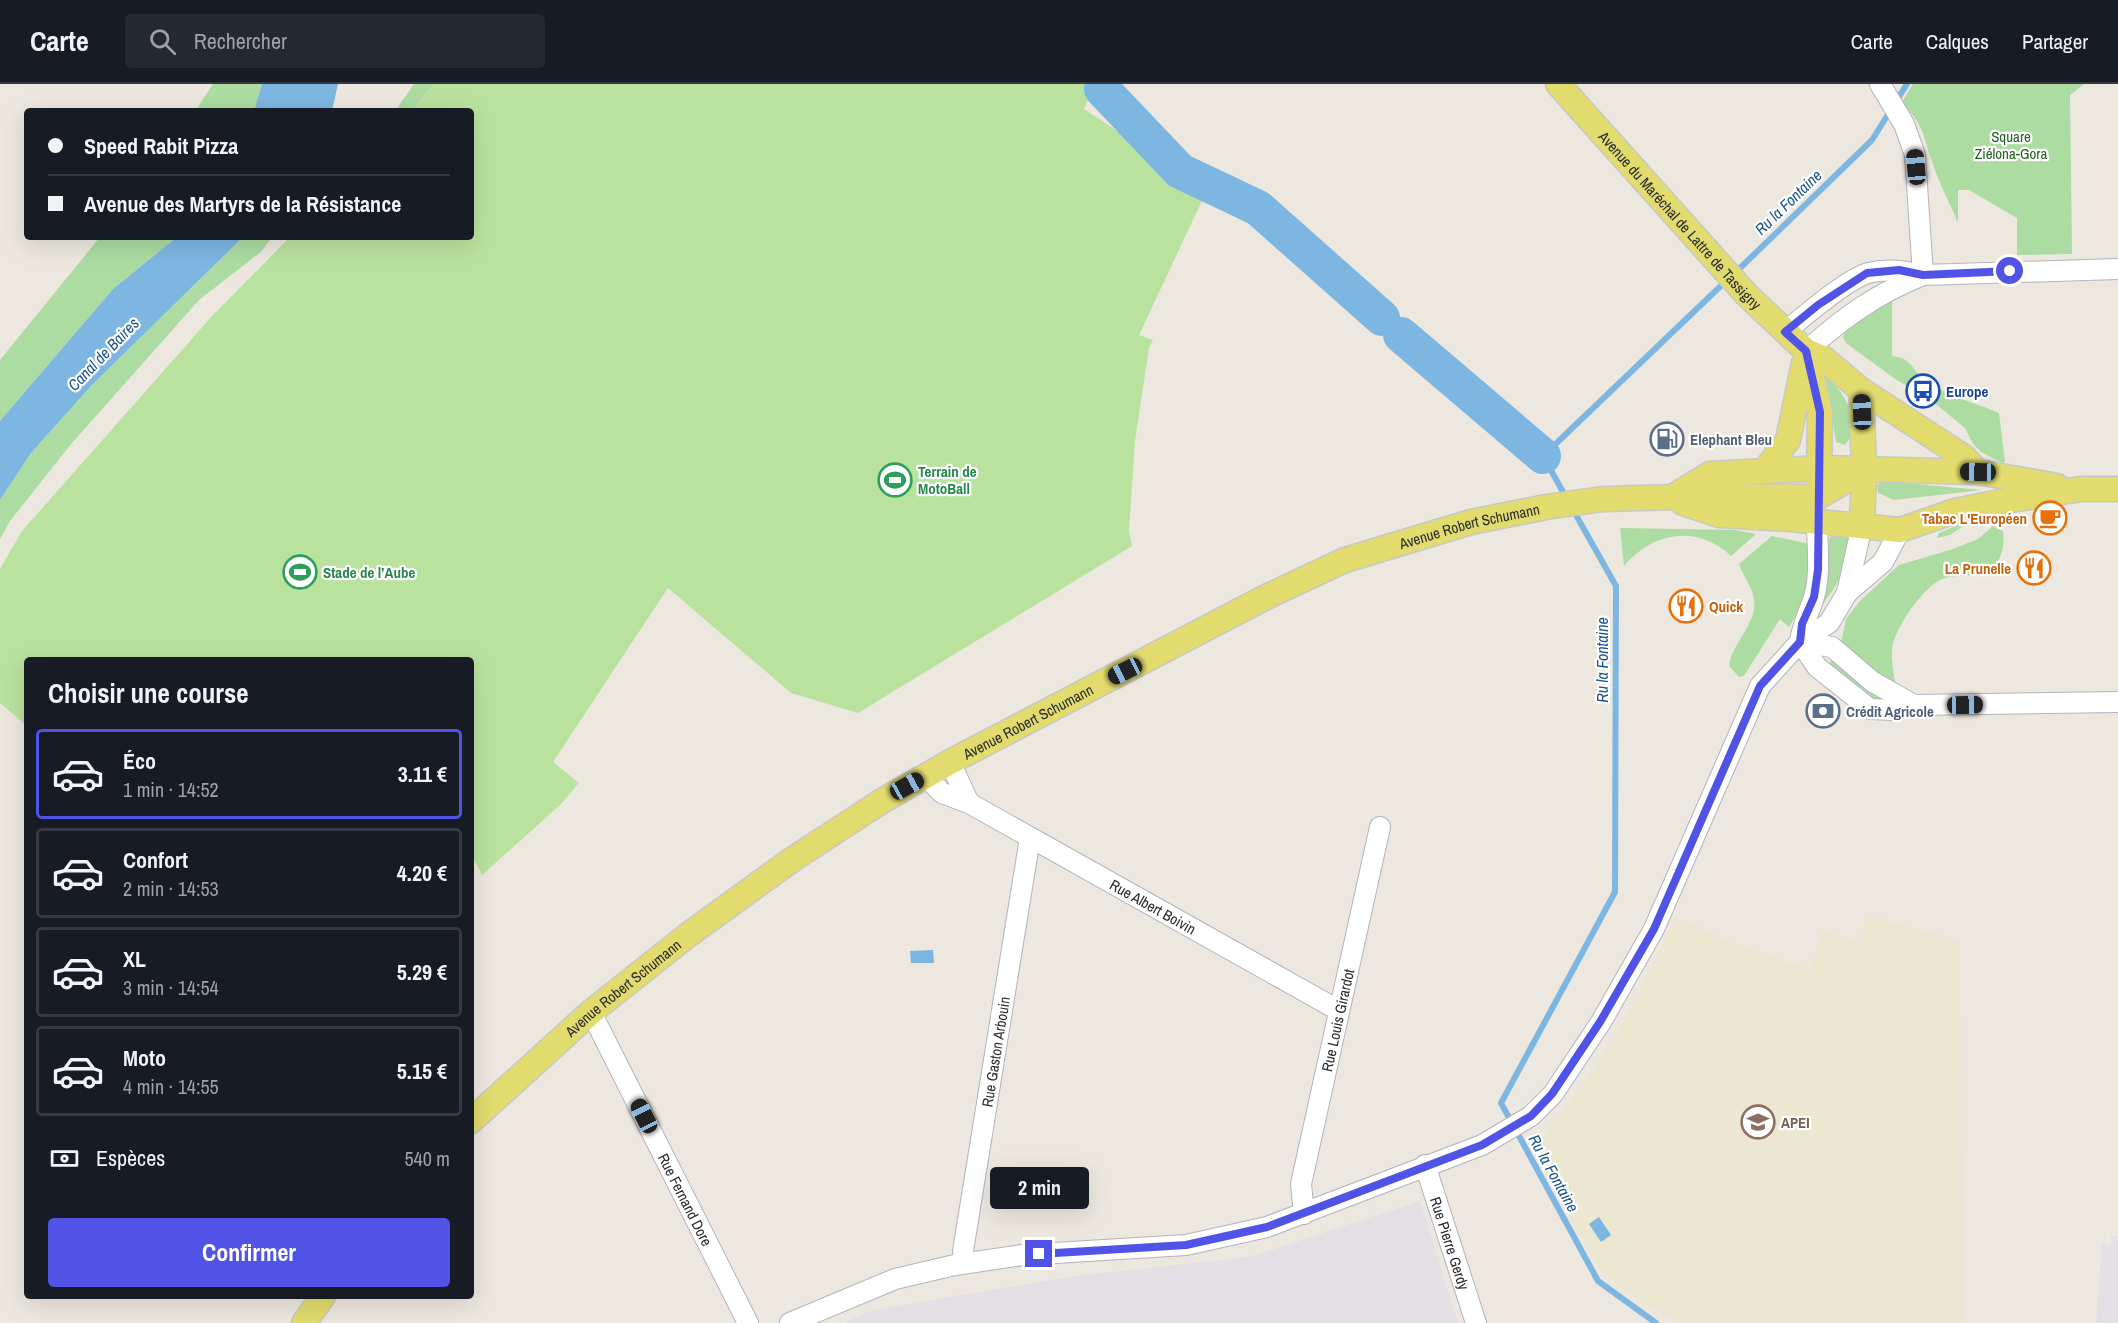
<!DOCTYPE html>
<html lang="fr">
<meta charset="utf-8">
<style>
:root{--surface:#171b24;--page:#242831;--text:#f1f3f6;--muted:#9ea1a6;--line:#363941;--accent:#5153e7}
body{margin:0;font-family:"Archivo Narrow",sans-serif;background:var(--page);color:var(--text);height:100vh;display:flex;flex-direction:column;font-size:22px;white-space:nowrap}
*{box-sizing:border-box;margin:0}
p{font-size:20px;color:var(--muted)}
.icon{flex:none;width:33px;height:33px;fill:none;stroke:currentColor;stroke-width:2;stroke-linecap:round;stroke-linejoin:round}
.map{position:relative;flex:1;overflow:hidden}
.sheet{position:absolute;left:24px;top:573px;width:450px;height:642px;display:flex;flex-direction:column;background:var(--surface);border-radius:6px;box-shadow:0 6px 24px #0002}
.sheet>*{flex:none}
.top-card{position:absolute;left:24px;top:24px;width:450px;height:132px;border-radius:6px;box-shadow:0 6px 24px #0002;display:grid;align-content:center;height:132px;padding:0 24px;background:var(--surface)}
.end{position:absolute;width:27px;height:27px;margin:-14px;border:8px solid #5153e7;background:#fff;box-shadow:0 0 0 3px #fff}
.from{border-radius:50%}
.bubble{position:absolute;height:42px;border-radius:6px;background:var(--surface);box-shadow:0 6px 24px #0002;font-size:20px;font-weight:700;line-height:42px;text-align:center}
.car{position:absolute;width:18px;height:36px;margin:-18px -9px;border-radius:8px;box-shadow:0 0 4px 2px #0007;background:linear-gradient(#222 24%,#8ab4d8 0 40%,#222 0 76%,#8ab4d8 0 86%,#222 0)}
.top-card b{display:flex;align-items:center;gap:21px;height:57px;font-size:22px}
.top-card b+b{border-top:2px solid var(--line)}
.top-card i{width:15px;height:15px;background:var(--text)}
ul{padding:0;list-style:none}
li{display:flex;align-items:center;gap:18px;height:90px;margin:0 12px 9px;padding:0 12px;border:3px solid var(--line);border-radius:6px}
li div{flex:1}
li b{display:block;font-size:22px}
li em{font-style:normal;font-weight:700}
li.on{border-color:var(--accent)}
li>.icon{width:54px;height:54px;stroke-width:1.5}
h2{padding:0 24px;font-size:27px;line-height:72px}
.pay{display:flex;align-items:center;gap:15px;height:66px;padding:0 24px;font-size:22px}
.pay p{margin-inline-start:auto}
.primary-button{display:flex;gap:12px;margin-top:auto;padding:12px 24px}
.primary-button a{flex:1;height:69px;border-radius:6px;background:var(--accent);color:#fff;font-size:24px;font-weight:700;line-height:69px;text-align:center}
header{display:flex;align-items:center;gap:36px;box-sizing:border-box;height:84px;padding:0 30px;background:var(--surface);border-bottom:2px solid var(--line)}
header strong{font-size:28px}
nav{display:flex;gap:33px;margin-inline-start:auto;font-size:21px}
.search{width:420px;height:54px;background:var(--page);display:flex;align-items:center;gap:15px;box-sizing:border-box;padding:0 21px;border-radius:6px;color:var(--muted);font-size:22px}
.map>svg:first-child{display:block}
</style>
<header>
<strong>Carte</strong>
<div class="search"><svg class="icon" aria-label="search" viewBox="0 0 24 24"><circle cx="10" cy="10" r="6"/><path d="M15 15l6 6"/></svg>Rechercher</div>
<nav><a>Carte</a><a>Calques</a><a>Partager</a></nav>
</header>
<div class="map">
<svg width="2118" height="1239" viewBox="0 0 2118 1239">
<rect width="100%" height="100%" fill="#ece8df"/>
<g fill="#e2dfe5">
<path d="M1420,1117L1458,1239H845L870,1227L1075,1192L1250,1173Z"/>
<path d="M2111,1152H2118V1239H2096L2102,1160L2111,1161Z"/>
</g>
<path fill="#ebe7d1" d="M1868,832L1959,857L1964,1239H1679L1641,1217L1602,1189L1533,1067L1599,979L1637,914L1675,833L1724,856L1809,886L1823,848L1860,858Z"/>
<g fill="#acdca2">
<path d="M213,0H262L254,27H195Z"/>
<path d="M414,0H434L412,27H395Z"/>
<path d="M1913,0H2084L2070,11L2072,170L2017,171V134L1969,106H1958V139C1949,117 1937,95 1930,72C1922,45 1922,41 1902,18Z"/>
<path d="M100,153H177L113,205L0,337V276Z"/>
<path d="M243,153H272L261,168L199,216L72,359L10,437L0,455V416L31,369L91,302Z"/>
<path d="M1892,211V272C1913,274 1911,286 1925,296C1948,313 1974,318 1999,329L2005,378L2002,379L1981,368L1973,360L1965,344L1931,316L1895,295L1846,259L1843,253L1848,242Z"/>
<path d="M1816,280C1834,298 1868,333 1845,361L1836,358L1827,306Z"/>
<path d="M1881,397L1982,406L1894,416L1878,409L1877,401Z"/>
<path d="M1975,434L1950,451L1937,454L1939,449Z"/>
<path d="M1993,442L2003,447C2005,459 2002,477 1991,485C1978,494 1956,490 1942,495C1923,503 1894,545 1892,565C1891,578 1895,594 1896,607L1840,564L1846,535L1859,518L1899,481L1950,466L1978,455Z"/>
<path d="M1620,444L1735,446L1756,450L1731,472C1697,440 1653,448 1624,482Z"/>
<path d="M1834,450L1848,451C1855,477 1834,506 1819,525L1828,491L1829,455Z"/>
<path d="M1772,452L1806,459C1821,483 1802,522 1789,543L1780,535L1744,592L1739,593L1729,582C1732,559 1758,539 1754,515C1752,502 1743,492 1739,480Z"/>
<path d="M1835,572L1894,619L1872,616L1828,581Z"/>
</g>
<path fill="#bae29f" d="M434,0H1094L1084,25L1207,106L1139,251L1153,256L1149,264L1135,357L1129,447L1132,462L858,629L791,609L668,504L553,678L579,699L560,721L482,791L471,769V576H27V642L0,619V485L22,447L213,231L290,153H471V27H412Z"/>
<g fill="#7eb6e2">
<path d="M262,0H338L332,27H254Z"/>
<path d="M177,153H243L91,302L31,369L0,416V337L113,205Z"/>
<path d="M933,866L934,879H911L910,867Z"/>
<path d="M1599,1133L1611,1151L1601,1158L1589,1140Z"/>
</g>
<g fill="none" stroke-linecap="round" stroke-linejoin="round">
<g stroke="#7eb6e2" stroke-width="6">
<path d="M1735,189L1872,56L1907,0"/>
<path d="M1567,415L1543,372L1727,196"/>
<path d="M1572,424L1616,502L1615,808L1501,1019L1598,1197L1656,1239"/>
</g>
<g stroke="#7eb6e2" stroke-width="36">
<path d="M1102,5L1180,87L1258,124L1382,234"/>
<path d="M1401,251L1543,372"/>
</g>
<g stroke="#b3b3bd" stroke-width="22">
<g id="minor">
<path d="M1880,0L1904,40L1915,71L1923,191"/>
<path d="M1785,248C1803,233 1847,195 1868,189C1887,184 1905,187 1923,191L2118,185"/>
<path d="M1806,267C1844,233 1876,210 1923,191"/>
<path d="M1847,509L1883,478L1900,446"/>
<path d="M1800,558L1817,583L1870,625L1894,626L1914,621L2118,618"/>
<path d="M1800,558L1832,563L1873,598L1914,621"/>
<path d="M1800,558C1802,541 1809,529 1814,513C1821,489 1817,462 1817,437"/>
<path d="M950,678L969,719"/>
<path id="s1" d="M925,692L942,709L969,719L1338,926"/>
<path id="s2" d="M591,928L748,1239"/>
<path id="s3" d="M1425,1081L1476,1239"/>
<path id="s4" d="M1304,1130L1301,1100L1380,743"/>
<path id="s5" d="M964,1179L963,1167L1030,754"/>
<path d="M790,1239L895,1195L955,1181L1022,1171L1186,1161L1267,1143L1482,1061L1531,1032L1553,1010L1601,938L1654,845L1760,602L1800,558L1829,539L1847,509L1862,441"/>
</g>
</g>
<g stroke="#c8c8c8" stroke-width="27">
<g id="major">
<path id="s6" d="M1558,0L1746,210L1806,267L1823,274L1861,306L1964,373L1978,388"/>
<path d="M1806,267L1820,328L1819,398"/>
<path d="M1861,306L1864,386L1862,441"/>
<path d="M1765,386L1788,356L1804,279"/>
<path d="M1674,412L1710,390L1820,384L1978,388L2057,402"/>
<path d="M1683,419L1719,431L1790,435L1900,446L1955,427L2005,417L2081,405H2118"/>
<path id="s7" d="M471,1037L591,928L688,851L793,775L882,717L950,678L1268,512L1345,476L1471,438L1546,423L1603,415L1713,412L1818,413L1864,386"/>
<path d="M304,1239L323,1212"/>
</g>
</g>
<use href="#minor" stroke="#fff" stroke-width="20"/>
<use href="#major" stroke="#e2db6e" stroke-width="24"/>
</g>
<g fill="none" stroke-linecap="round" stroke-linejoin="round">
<path stroke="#5153e7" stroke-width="8" d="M1039,1170L1186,1161L1267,1143L1482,1061L1531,1032L1552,1010L1600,938L1654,845L1760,602L1800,558L1802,540L1814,513L1818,486L1820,328L1806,267L1785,248L1818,221L1867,189L1899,186L1923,191L2010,187"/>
</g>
<defs>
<g id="bus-ring" transform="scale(1.725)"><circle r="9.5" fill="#fff" stroke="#1a4fb4" stroke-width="1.5"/><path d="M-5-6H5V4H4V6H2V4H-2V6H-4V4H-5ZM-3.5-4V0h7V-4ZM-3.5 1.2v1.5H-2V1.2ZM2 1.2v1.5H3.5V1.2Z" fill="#1a4fb4"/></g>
<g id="fuel-ring" transform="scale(1.725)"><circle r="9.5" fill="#fff" stroke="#5c6f8a" stroke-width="1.5"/><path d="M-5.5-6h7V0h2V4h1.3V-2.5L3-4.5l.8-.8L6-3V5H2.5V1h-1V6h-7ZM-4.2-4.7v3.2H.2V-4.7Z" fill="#5c6f8a"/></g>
<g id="stadium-ring" transform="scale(1.725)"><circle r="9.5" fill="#fff" stroke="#2e9e5b" stroke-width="1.5"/><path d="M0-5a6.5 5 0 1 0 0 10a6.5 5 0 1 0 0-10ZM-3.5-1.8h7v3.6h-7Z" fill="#2e9e5b"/></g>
<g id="cafe-ring" transform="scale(1.725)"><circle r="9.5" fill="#fff" stroke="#e8710a" stroke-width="1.5"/><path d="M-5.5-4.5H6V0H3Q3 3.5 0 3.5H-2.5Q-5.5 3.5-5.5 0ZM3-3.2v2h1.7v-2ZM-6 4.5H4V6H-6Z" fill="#e8710a"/></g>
<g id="restaurant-ring" transform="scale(1.725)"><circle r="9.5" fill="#fff" stroke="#e8710a" stroke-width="1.5"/><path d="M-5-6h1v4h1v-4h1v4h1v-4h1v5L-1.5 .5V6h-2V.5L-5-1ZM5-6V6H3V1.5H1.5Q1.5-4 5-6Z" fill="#e8710a"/></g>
<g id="bank-ring" transform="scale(1.725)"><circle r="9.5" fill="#fff" stroke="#5c6f8a" stroke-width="1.5"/><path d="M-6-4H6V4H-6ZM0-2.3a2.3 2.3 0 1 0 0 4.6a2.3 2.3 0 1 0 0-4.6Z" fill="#5c6f8a"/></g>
<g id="school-ring" transform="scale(1.725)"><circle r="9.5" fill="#fff" stroke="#8d6e63" stroke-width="1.5"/><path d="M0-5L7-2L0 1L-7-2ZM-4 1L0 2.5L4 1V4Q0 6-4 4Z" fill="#8d6e63"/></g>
</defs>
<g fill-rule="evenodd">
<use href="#bus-ring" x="1923" y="307"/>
<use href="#fuel-ring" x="1667" y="355"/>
<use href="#stadium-ring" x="895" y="396"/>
<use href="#cafe-ring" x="2050" y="434"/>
<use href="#restaurant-ring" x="2034" y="484"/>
<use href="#stadium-ring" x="300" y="488"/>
<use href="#restaurant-ring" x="1686" y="522"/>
<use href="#bank-ring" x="1823" y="627"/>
<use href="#school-ring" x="1758" y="1038"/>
</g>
<g text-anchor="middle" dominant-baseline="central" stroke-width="4.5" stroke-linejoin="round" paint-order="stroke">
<g font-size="15" fill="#256123" stroke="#fff">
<text x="2011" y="52">Square<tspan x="2011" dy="17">Ziélona-Gora</tspan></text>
</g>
<g font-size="15" fill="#2b2b2b" stroke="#fff">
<text stroke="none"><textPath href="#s6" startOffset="183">Avenue du Maréchal de Lattre de Tassigny</textPath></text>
<text stroke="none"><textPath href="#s7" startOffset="1173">Avenue Robert Schumann</textPath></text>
<text stroke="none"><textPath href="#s7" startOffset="688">Avenue Robert Schumann</textPath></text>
<text stroke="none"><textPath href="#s1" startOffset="264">Rue Albert Boivin</textPath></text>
<text stroke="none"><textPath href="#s7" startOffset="202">Avenue Robert Schumann</textPath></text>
<text stroke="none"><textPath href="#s4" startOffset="198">Rue Louis Girardot</textPath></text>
<text stroke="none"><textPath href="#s5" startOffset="214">Rue Gaston Arbouin</textPath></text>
<text stroke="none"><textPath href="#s2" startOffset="210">Rue Fernand Dore</textPath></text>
<text stroke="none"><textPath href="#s3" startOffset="82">Rue Pierre Gerdy</textPath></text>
</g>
<g font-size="15" font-weight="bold" fill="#164399" stroke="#fff" text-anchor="start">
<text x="1946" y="307">Europe</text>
</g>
<g font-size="15" font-weight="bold" fill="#4e5e75" stroke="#fff" text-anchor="start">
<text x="1690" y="355">Elephant Bleu</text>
<text x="1846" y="627">Crédit Agricole</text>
</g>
<g font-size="15" font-weight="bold" fill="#27864d" stroke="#fff" text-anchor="start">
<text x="918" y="387">Terrain de<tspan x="918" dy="17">MotoBall</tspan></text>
<text x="323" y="488">Stade de l’Aube</text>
</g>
<g font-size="15" font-weight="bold" fill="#c56008" stroke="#fff" text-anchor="end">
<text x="2027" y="434">Tabac L'Européen</text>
<text x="2011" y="484">La Prunelle</text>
<text x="1709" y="522" text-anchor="start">Quick</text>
</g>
<g font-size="15" font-weight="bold" fill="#785e54" stroke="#fff" text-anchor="start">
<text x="1781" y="1038">APEI</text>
</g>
<g font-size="16" font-style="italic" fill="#1c538f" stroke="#fff">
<text transform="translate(1788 118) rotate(-44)">Ru la Fontaine</text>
<text transform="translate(103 270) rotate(-46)">Canal de Baires</text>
<text transform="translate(1602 576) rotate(-90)">Ru la Fontaine</text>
<text transform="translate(1554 1089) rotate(61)">Ru la Fontaine</text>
</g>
</g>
</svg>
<i class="end from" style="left:2010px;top:187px"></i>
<i class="end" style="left:1039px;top:1170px"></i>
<div class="bubble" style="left:990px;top:1083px;width:99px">2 min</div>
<i class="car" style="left:1916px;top:83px;rotate:355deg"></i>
<i class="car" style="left:1862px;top:328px;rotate:358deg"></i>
<i class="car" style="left:1978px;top:388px;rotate:271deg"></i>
<i class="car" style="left:1125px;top:587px;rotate:243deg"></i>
<i class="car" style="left:1965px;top:621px;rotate:89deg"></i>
<i class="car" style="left:907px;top:702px;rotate:61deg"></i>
<i class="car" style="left:644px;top:1032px;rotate:333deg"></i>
<div class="top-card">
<b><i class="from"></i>Speed Rabit Pizza</b>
<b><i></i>Avenue des Martyrs de la Résistance</b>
</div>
<section class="sheet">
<h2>Choisir une course</h2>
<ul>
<li class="on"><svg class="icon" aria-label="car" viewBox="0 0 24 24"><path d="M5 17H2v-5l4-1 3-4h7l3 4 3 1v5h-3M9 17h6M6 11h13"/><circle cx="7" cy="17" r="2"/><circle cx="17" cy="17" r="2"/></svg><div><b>Éco</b><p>1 min · 14:52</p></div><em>3.11 €</em></li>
<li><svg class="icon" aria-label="car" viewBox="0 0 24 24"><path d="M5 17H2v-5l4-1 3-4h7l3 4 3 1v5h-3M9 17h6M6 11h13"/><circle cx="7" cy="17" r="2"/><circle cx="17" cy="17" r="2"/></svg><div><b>Confort</b><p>2 min · 14:53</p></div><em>4.20 €</em></li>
<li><svg class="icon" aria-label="car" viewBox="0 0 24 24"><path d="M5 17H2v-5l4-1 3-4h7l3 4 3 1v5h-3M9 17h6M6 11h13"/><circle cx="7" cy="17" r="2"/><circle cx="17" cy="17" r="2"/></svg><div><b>XL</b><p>3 min · 14:54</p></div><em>5.29 €</em></li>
<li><svg class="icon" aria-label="car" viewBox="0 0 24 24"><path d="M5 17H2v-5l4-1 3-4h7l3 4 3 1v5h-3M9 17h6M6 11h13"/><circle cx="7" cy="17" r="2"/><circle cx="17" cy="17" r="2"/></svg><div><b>Moto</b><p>4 min · 14:55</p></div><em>5.15 €</em></li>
</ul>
<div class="pay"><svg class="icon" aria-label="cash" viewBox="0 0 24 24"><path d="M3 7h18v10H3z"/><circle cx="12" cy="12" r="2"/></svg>Espèces<p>540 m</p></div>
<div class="primary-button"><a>Confirmer</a></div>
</section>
</div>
